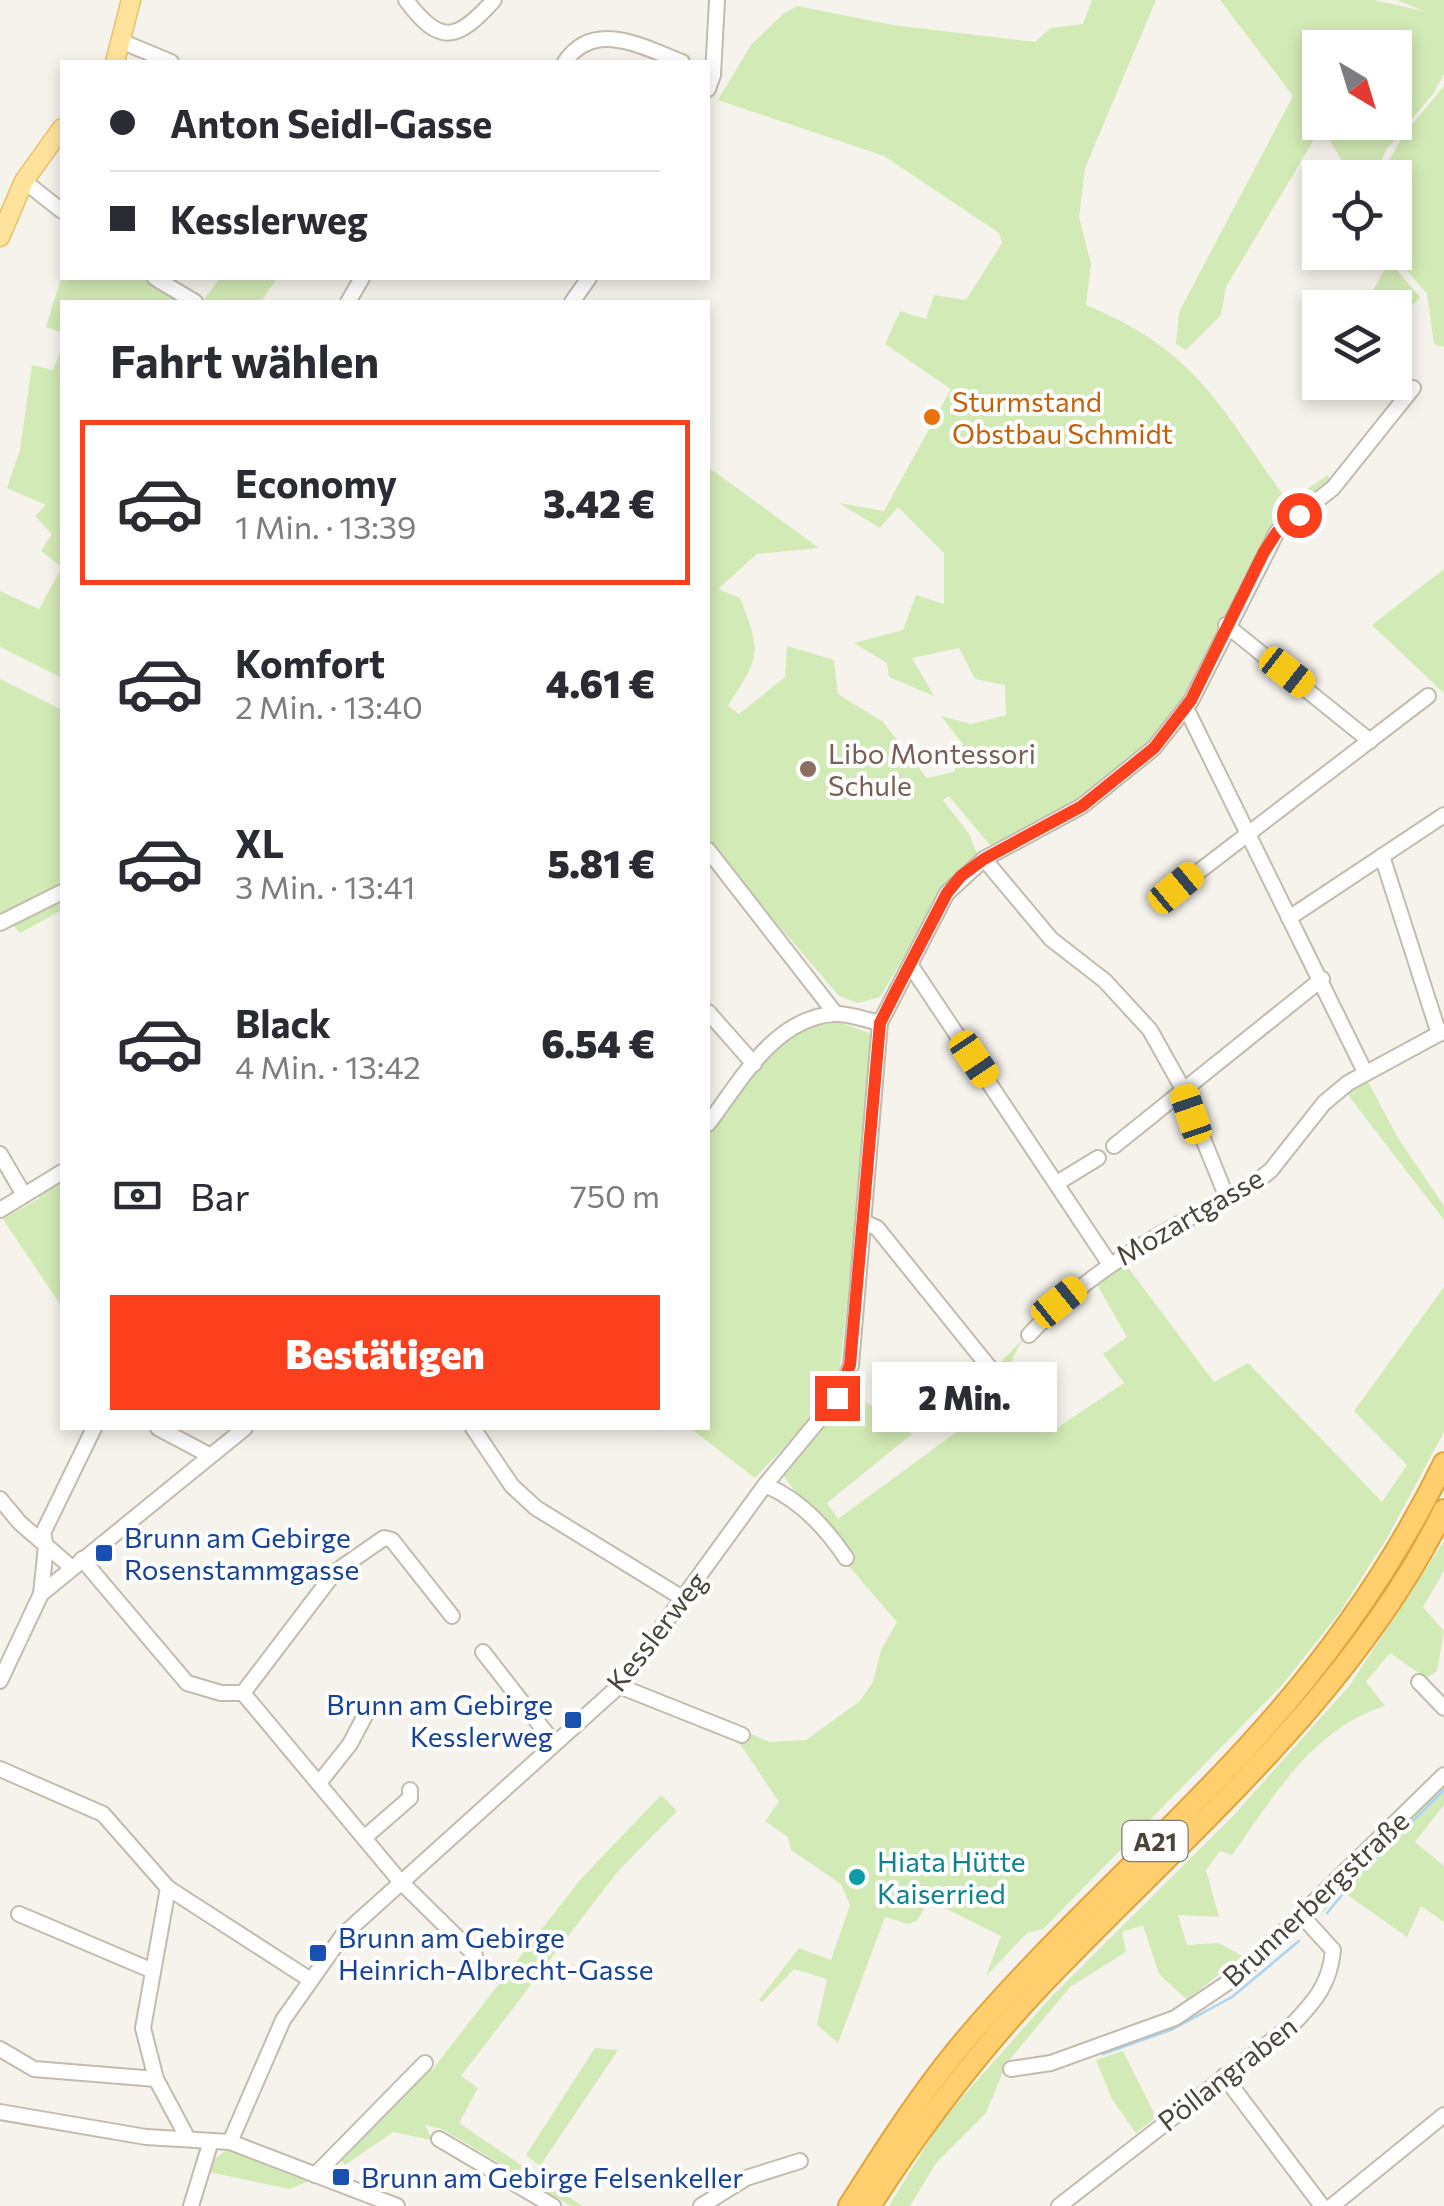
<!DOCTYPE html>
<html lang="de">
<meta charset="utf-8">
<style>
:root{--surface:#fff;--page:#f2f2f3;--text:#2b2b33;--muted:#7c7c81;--line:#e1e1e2;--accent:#fc3f1d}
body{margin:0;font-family:Commissioner,sans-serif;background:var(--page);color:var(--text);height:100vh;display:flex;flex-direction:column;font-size:38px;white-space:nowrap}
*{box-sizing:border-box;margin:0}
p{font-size:32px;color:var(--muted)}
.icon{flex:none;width:55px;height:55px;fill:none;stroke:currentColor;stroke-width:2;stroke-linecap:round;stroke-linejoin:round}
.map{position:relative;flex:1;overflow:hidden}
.drawer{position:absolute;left:60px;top:300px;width:650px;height:1130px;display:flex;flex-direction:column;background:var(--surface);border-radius:0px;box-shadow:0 5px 15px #0003}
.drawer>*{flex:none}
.guide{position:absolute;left:60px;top:60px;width:650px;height:220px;border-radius:0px;box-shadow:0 5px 15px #0003;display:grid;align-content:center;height:220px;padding:0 50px;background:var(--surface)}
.needle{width:65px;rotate:142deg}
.buttons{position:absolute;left:1302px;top:30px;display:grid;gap:20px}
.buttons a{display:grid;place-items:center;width:110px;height:110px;border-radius:0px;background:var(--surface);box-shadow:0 5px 15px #0003;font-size:50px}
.end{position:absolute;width:45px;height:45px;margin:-22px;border:12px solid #fc3f1d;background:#fff;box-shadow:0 0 0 5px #fff}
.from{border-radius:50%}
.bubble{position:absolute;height:70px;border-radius:0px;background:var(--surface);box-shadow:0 5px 15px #0003;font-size:32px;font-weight:800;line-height:70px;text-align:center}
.car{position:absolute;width:30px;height:60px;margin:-30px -15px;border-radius:12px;box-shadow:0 0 8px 2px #0007;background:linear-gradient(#f5c518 24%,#345 0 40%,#f5c518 0 76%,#345 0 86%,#f5c518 0)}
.guide b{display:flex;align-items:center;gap:35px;height:95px;font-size:38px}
.guide b+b{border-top:2px solid var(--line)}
.guide i{width:25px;height:25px;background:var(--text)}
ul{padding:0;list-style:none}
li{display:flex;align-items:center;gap:30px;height:165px;margin:0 20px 15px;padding:0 30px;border:5px solid transparent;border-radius:0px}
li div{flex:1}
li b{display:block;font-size:38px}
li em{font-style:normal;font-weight:800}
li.current{border-color:var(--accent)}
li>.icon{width:90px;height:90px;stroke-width:1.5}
h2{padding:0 50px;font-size:45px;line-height:120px}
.pay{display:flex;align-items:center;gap:25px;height:110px;padding:0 50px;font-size:38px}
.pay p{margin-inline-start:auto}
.primary-button{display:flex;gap:20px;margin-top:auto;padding:20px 50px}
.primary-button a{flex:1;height:115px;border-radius:0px;background:var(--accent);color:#fff;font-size:40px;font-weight:800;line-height:115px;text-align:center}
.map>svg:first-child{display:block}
</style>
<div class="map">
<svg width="1444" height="2206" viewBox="0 0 1444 2206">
<rect width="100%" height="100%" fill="#f6f3ec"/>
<g fill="#d2eab5" fill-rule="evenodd">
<path d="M1092,0H1156L1085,168L1079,217L1091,264L1086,305C1198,351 1222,410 1288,502L1328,475L1329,481C1312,496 1291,510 1277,527C1234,578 1217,645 1183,701C1144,766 1065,812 1000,848L989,844L949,796L943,800L969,834L979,859L949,882L880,997L858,1003L839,996L714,850L708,836V467L819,548L757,554L718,589L740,598C762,655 760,655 728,706L739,714L785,677L787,646L834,660L838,694L883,722L927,778L954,772L963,744L941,716L971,724L1006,715L1005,685L975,679L959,648L912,658L934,696L889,677L887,663L854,643L903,630L916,595L944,604V553L898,507L880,528L839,503L884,511L951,389L885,344L900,311L926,319L934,295L966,300L1002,243L999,233L884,156L718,100L751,45L783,14L797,6L893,25L1035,42L1051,28L1083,24Z"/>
<path d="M1220,0H1374L1423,11L1397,0H1444V74L1433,94L1386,150L1375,177H1351L1322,126L1226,287L1221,315L1186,350L1176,344L1179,312L1293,96ZM1320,48H1395V122H1320Z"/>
<path d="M1444,86V347L1434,344L1427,294L1392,253L1395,178L1379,177L1405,133Z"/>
<path d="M1389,261L1420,297L1395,324V308L1364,307Z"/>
<path d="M62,275L147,278L189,302H62V333L46,327Z"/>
<path d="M220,278H277L261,302H202Z"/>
<path d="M62,347V678L0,647V591L39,609L62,567L41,551L52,534L35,516L46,505L7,488L20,450L32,365L53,370Z"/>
<path d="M1444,569V693L1372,625Z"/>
<path d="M0,679L62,710V910L20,933L6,916L0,918Z"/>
<path d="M839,1022L875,1035L840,1368L828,1400L755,1478L690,1428H708V1134L776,1044L804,1028Z"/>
<path d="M1366,1078L1398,1138L1444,1206V1220L1345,1091Z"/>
<path d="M62,1175V1307L3,1219L40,1198L36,1190Z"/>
<path d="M1123,1261L1214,1382L1248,1363L1382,1502L1407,1465L1354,1411L1444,1287V1432L1387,1538L1340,1612L1283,1684L1043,1929L1027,1933L986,1976L1001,1936L929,1900L917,1921L908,1924L885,1917L838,2043L817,2025L827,1979L794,1969L762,2002L759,2000L799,1948L831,1960L850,1905L841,1884L791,1850L788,1837L765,1821L779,1802L725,1722L769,1742L806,1740L860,1701L873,1682L881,1650L897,1622L846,1563L781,1472L852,1392L912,1434L827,1503L838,1519L993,1405L975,1389L1023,1339C1006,1368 1004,1381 1018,1412L1027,1406L1054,1430L1124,1383L1103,1354L1127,1337L1095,1281Z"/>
<path d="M1444,1541V1571L1423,1607L1444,1631L1437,1671L1426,1678L1390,1653L1366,1682L1385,1706C1313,1728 1274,1796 1232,1855L1220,1851L1206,1870L1219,1917L1178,1915L1187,1945L1219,1943L1242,1956L1187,2000L1159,1974L1143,1925L1122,1932L1126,1952L1070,1987L1006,2064L986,2113L936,2163L910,2206H889L942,2120L1052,1996L1233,1816L1350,1685Z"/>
<path d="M1444,1781V1805L1415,1842L1444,1866V1922L1421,1906L1407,1937L1342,1891L1318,1918L1340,1885Z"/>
<path d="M661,1795L677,1811L618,1871L461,2076L478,2088L459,2123L582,2206H571L442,2129L425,2125L432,2140L393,2132L345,2165L338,2156L424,2070H432L580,1880Z"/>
<path d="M595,2048L618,2050L540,2166L526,2155Z"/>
<path d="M1123,2051L1156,2117L1136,2133L1112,2099L1096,2060Z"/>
<path d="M229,2148L312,2180L289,2189L209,2172L212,2161Z"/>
</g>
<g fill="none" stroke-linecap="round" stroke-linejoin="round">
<g stroke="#a9d4f2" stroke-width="2.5">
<path d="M1327,1913L1362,1871L1444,1790"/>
<path d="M1103,2054L1173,2029L1232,1997L1299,1941"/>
</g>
<g stroke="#c2bbae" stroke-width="18">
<g id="minor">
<path d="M406,0C440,46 457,41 494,0"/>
<path d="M123,42L171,62"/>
<path d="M565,62C594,19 643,47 682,62"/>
<path d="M708,89L713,75L717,0"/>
<path d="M24,181L62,211"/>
<path d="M155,278L195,302"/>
<path d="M348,302L362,278"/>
<path d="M572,302L589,278"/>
<path d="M1226,625L1370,741"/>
<path d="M1186,708L1365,1072"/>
<path d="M708,850L835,1013"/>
<path d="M1382,856L1439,1034"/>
<path d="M984,859L1051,939L1105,981L1150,1030L1183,1089L1227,1198"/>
<path d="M1176,889L1428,696"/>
<path d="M1289,918L1444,815"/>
<path d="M0,923L62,892"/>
<path d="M911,966L1109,1263"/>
<path d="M708,1012L754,1064"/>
<path d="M708,1124C740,1082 774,1018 834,1014C848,1013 866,1020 880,1023"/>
<path d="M1114,1146L1322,979"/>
<path d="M0,1154L24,1195"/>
<path d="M1057,1183L1098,1158"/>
<path d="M0,1210L62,1172"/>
<path d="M864,1222L877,1228L989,1367"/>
<path d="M1029,1335C1093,1265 1173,1227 1255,1183L1271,1170L1324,1103L1348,1083L1444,1031"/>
<path d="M158,1428L207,1454"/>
<path d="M473,1428L512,1486L536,1508L684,1599"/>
<path d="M765,1485C799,1499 826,1528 846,1558"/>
<path d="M0,1499L20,1523L71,1567"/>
<path d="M82,1559L187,1683L221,1693H243L399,1880L475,1955"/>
<path d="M41,1594L46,1546L43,1533L94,1428"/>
<path d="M483,1652L554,1743"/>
<path d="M0,1681L41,1594L245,1428"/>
<path d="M1419,1682L1444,1708"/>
<path d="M619,1686L742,1735"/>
<path d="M243,1693L335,1572L384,1538L392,1540L452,1616"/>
<path d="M0,1769L103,1814L168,1888L309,1979"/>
<path d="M319,1783L350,1744L370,1706"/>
<path d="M364,1838L410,1798V1790"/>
<path d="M168,1888L143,2028L156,2079L188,2139"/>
<path d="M19,1914L153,1971"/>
<path d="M0,2049L34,2069L156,2079"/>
<path d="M1011,2069L1051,2063L1175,2018L1239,1975L1444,1775"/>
<path d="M1224,2076L1322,2206"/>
<path d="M0,2112L146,2137L230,2142L397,2206"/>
<path d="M439,2139L553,2206"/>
<path d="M230,2142L283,2020L343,1935L619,1686L765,1485L837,1398L851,1365L880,1023L947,893L984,859L1082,806L1154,748L1191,701L1277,532L1333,488L1413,388"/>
<path d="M315,2175L425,2063"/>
<path d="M191,2206L211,2141"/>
<path d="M701,2206L746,2178L800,2161"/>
<path d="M1059,2206L1293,2024C1316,2000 1330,1983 1333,1950L1302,1916"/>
<path d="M1332,2206L1444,2115"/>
</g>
</g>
<g stroke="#e6c16a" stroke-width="21">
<g id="major">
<path d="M115,62L131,0"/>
<path d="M0,237L24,181L62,128"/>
</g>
</g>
<g stroke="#e0a43c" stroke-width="24">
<g id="highway">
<path d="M849,2206C883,2153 917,2099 957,2050C1047,1941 1156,1848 1251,1743C1328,1659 1394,1565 1444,1463"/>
<path d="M870,2206C921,2126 977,2053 1042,1984C1184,1835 1351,1698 1444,1510"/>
</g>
</g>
<use href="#minor" stroke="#fff" stroke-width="14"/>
<use href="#major" stroke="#ffe39c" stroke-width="18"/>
<use href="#highway" stroke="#ffcf6e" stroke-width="20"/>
</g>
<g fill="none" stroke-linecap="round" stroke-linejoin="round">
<path stroke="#fc3f1d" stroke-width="12" d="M837,1398L850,1365L880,1023L895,993L947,893L961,876L984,859L1082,806L1154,748L1191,700L1264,552L1277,532L1299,515"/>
</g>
<circle fill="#e8710a" stroke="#fff" stroke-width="4" cx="932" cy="417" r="10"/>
<circle fill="#8d6e63" stroke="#fff" stroke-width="4" cx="808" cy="769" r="10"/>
<g fill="#1a4fb4" stroke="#fff" stroke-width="4">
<rect x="94" y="1543" width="20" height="20" rx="5"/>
<rect x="563" y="1710" width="20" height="20" rx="5"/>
<rect x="308" y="1943" width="20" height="20" rx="5"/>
<rect x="331" y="2167" width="20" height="20" rx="5"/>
</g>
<circle fill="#0f9aa8" stroke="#fff" stroke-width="4" cx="857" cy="1877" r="10"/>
<g text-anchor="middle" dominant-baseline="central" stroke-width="8" stroke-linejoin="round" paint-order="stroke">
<rect fill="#fff" stroke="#817c74" stroke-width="2.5" x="1122.5" y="1821" width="65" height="40" rx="8"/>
<g font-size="25" font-weight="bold" fill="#4b4439">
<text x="1155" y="1841">A21</text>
</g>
<g font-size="28" fill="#c56008" stroke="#fff" text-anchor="start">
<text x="952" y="401">Sturmstand<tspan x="952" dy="32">Obstbau Schmidt</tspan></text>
</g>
<g font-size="28" fill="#785e54" stroke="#fff" text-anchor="start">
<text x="828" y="753">Libo Montessori<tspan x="828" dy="32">Schule</tspan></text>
</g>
<g font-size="28" fill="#4b4439" stroke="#fff">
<text transform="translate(1189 1216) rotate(-30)">Mozartgasse</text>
<text transform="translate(656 1631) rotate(-52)">Kesslerweg</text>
<text transform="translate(1315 1898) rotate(-43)">Brunnerbergstraße</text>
<text transform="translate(1227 2073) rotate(-38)">Pöllangraben</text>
</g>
<g font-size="28" fill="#164399" stroke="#fff" text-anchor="start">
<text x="124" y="1537">Brunn am Gebirge<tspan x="124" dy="32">Rosenstammgasse</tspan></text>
<text x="553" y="1704" text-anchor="end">Brunn am Gebirge<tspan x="553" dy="32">Kesslerweg</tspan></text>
<text x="338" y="1937">Brunn am Gebirge<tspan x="338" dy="32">Heinrich-Albrecht-Gasse</tspan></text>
<text x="361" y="2177">Brunn am Gebirge Felsenkeller</text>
</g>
<g font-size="28" fill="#0d838f" stroke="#fff" text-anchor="start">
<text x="877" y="1861">Hiata Hütte<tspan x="877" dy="32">Kaiserried</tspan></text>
</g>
</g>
</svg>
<div class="buttons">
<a><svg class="needle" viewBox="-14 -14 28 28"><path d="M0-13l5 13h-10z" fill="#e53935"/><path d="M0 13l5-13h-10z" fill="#7c7c81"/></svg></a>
<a><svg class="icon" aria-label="locate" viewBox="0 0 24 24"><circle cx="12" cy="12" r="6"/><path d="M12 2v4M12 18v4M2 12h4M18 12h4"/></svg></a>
<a><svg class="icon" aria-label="layers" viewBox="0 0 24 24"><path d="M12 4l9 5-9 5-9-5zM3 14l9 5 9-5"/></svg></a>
</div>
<i class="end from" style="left:1299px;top:515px"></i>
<i class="end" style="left:837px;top:1398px"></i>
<div class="bubble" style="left:872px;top:1362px;width:185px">2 Min.</div>
<i class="car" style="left:1287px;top:672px;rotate:128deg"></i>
<i class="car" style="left:1176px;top:888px;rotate:50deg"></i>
<i class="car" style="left:974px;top:1059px;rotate:146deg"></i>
<i class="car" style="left:1191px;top:1114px;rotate:341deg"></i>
<i class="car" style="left:1059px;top:1302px;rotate:51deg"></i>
<div class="guide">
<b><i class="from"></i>Anton Seidl-Gasse</b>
<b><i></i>Kesslerweg</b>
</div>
<section class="drawer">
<h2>Fahrt wählen</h2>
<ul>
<li class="current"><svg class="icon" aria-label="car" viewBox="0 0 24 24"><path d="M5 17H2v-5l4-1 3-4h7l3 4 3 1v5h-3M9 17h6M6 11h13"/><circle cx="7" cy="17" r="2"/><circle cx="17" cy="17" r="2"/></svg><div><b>Economy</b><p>1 Min. · 13:39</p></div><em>3.42 €</em></li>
<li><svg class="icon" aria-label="car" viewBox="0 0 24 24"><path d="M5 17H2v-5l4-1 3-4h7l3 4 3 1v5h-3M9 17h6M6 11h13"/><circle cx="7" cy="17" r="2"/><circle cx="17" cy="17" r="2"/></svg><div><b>Komfort</b><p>2 Min. · 13:40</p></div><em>4.61 €</em></li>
<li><svg class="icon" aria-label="car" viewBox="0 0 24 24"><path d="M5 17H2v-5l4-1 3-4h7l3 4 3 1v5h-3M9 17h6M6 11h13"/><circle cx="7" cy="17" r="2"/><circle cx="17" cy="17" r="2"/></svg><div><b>XL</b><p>3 Min. · 13:41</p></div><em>5.81 €</em></li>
<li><svg class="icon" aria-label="car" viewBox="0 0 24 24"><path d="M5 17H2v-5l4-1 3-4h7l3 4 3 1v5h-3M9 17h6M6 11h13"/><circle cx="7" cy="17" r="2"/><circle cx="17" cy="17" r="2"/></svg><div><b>Black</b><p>4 Min. · 13:42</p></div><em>6.54 €</em></li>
</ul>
<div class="pay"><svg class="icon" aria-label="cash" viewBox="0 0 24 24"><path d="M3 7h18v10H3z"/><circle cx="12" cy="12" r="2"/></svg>Bar<p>750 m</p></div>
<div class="primary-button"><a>Bestätigen</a></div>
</section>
</div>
